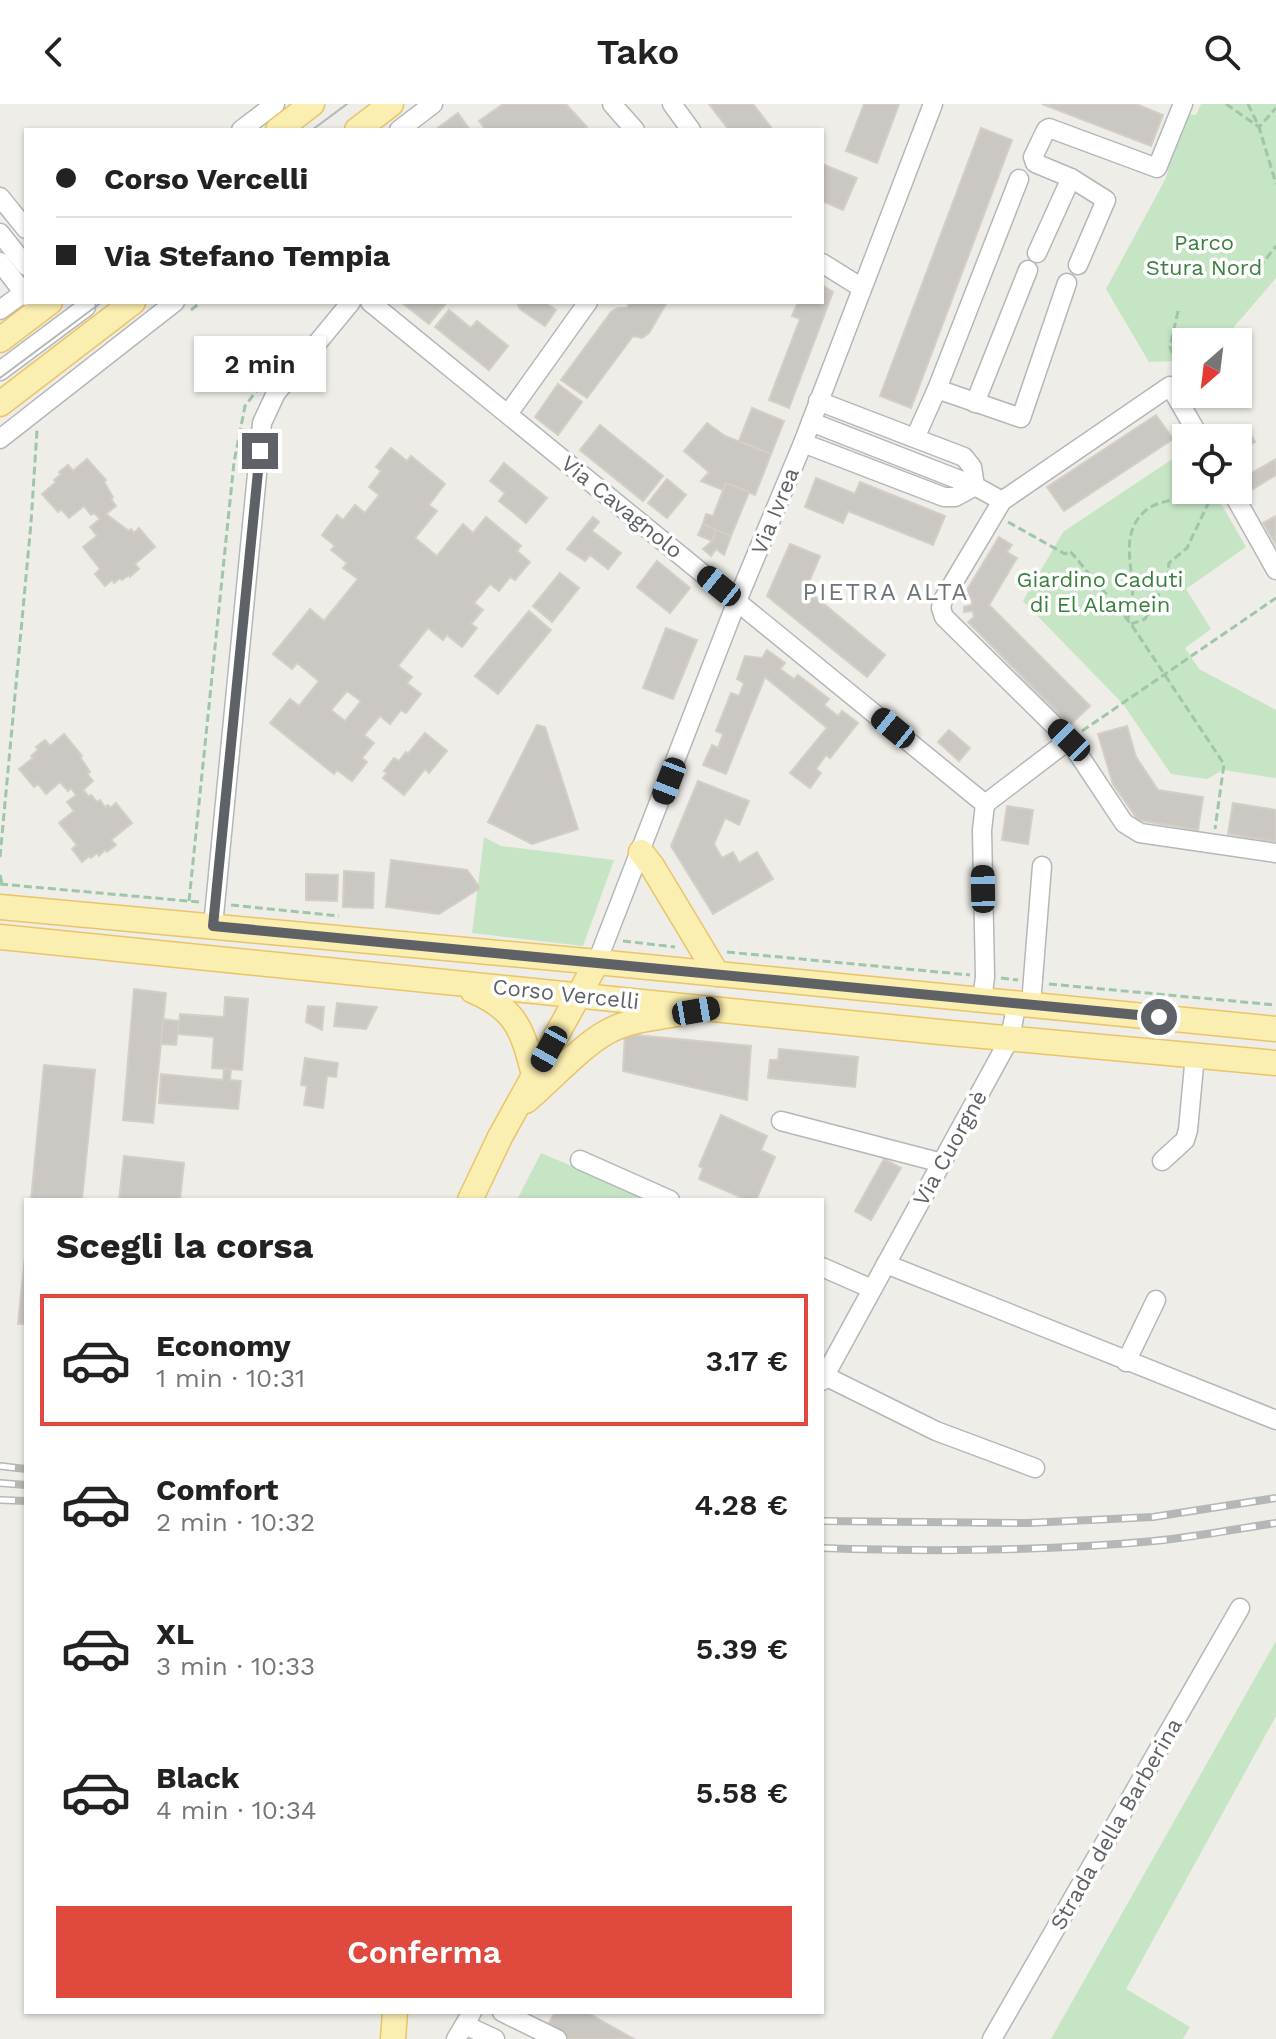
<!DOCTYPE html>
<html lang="it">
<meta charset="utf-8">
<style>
:root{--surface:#fff;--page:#f2f2f2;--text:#222;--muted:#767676;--line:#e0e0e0;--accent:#e0493d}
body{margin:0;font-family:"Work Sans",sans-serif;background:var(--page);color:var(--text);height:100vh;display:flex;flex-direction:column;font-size:30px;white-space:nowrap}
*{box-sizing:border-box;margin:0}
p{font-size:26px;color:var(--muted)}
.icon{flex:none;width:44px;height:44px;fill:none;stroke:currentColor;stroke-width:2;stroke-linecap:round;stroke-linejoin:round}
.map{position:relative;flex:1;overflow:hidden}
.sheet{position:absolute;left:24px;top:1094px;width:800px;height:816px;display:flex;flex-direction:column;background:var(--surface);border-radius:0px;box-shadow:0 2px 6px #0004}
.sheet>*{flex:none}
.hud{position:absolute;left:24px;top:24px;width:800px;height:176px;border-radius:0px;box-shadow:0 2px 6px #0004;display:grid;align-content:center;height:176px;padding:0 32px;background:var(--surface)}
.needle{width:52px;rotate:208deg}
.controls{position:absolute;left:1172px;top:224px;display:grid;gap:16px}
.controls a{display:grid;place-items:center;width:80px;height:80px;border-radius:0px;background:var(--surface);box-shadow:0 2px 6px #0004;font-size:40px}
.end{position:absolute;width:36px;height:36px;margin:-18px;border:10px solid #5e6266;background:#fff;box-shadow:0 0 0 4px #fff}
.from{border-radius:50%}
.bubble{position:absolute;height:56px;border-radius:0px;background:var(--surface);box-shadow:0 2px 6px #0004;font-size:26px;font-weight:600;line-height:56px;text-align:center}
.car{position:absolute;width:24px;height:48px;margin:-24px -12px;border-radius:10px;box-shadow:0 0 6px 2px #0007;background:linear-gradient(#222 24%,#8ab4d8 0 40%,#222 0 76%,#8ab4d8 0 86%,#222 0)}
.hud b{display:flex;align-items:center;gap:28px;height:76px;font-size:30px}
.hud b+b{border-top:2px solid var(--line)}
.hud i{width:20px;height:20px;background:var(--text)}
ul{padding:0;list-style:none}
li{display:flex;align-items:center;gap:24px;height:132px;margin:0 16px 12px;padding:0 16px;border:4px solid transparent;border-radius:0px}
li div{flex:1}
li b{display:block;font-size:30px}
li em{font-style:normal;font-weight:600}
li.current{border-color:var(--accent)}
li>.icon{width:72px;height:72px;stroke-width:1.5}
h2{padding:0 32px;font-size:36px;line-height:96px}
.cta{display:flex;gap:16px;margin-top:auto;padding:16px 32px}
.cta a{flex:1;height:92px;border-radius:0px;background:var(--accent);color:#fff;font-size:32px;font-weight:600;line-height:92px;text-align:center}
header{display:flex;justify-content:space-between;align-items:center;height:104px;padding:0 32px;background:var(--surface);font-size:36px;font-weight:600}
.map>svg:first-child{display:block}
</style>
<header><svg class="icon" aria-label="back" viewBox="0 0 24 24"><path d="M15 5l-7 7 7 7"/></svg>Tako<svg class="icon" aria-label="search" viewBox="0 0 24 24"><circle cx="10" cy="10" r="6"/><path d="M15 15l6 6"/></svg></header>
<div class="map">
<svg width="1276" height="1935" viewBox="0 0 1276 1935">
<rect width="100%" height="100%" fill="#efede7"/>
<g fill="#c5e5c5">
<path d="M1201,0H1276V174L1221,238H1187L1174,257L1149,258L1106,185L1166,74L1182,10L1196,11Z"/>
<path d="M1186,346V386H1213L1246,443L1186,485L1211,525L1185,544L1199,565L1276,606V674L1223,666L1207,675L1171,670L1123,600L1023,497L1063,428Z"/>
<path d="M484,733L501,742L614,756L583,842L472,829Z"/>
<path d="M541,1049L652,1096H517Z"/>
<path d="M1276,1537V1612L1126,1885L1190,1923L1183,1935H1051Z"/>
</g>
<g fill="#cbc8c4" stroke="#d4cfc5" stroke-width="2" fill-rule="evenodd">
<path d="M503,0H566L587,23L583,26H486L479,17Z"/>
<path d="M709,0H753L773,26H729Z"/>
<path d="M864,0H899L877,59L846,47Z"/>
<path d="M1042,0H1136L1163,11L1151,42Z"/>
<path d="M458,9L470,26H435Z"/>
<path d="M981,24L1012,36L911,304L880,292Z"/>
<path d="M822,60L857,74L843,106L822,97Z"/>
<path d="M822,181L833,188L789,304L769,296L800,215L792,212L798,198H822Z"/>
<path d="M401,198H447L429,220Z"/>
<path d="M517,198H544L556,206L545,222L520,205Z"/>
<path d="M630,198H667L649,229L642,234L633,232L587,294L561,276L611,208L618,204H627Z"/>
<path d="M449,206L471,224L477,217L508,242L489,266L435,223Z"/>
<path d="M558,280L582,298L558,331L535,313Z"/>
<path d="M752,304L784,317L771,350L739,337Z"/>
<path d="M1156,311L1173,335L1064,407L1047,383Z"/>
<path d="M707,319L725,332L771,350L755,391L726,379L723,386L701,377L709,368L684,347Z"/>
<path d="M600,321L663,372L643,397L580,346Z"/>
<path d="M1234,321L1240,331L1248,326L1255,338L1238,348V334L1215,332Z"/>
<path d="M391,344L407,357L411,352L445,380L429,401L437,407L415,434L437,452L463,420L473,429L486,413L521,442L517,447L530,458L515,476L510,473L499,487L490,480L474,499L483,506L471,520L477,524L462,543L447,531L443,536L428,524L398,562L412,573L407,579L421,590L406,609L401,606L390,620L380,612L364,631L374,639L362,654L367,658L352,677L337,666L334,670L270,619L290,595L299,602L319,577L297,559L292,565L273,550L310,505L324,517L358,475L343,464L347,459L331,446L335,442L322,431L337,411L343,416L355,401L365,409L379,391L369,383L381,367L376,363ZM347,587L361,597L345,617L331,606Z"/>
<path d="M87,355L106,376L104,378L113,393L111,395L116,402L106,410L129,427L131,425L134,429L139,424L155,443L135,460L139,465L130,473L129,471L122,476L120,474L114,479L112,476L105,482L95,470L100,465L83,443L97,432L90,423L100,415L94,409L91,411L84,402L69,414L61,405L58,408L42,390L56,378L54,376L61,370L59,368L68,361L73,367Z"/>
<path d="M1276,355V371L1248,388L1241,375Z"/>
<path d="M504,359L547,394L526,419L499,397L505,389L490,377Z"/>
<path d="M816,374L855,390L860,378L945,412L933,441L848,407L843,419L805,403Z"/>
<path d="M667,375L686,391L667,414L648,399Z"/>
<path d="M726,379L749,388L731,432L703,420L706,410L713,412Z"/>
<path d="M1276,412V441L1263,419Z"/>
<path d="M593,413L599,418L592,427L621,449L608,465L590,451L585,457L567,445Z"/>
<path d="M703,420L716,426L712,437L698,431Z"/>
<path d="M716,426L731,432L724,451L716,445L711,452L703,445L712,437Z"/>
<path d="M999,433L1012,441L1007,448L1017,454L989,501L1090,602L1070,621L968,518L974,513L973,507L964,508V503L972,501V496L964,491Z"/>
<path d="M790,440L820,452L806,485L885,551L867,573L767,492Z"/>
<path d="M657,457L690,484L670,509L637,483Z"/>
<path d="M560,469L579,484L552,518L533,502Z"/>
<path d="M529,507L551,526L498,590L475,572Z"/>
<path d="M666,524L697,536L673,595L643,584Z"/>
<path d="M767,546L785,559L780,565L794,575L798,571L829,595L824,601L838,612L842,607L858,619L830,654L826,651L816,665L821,669L810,684L790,669L827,624L765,573L726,670L703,661L712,641L718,644L723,630L716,627L731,589L739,592L744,579L737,575L745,552L762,554Z"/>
<path d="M537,621L545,623L578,725L532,740L488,718Z"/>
<path d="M1127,622L1136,653L1158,686L1203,693L1198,726L1138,716L1113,680L1098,630Z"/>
<path d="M949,626L970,644L959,657L938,638Z"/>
<path d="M425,629L447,647L429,669L425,665L404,691L383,674L387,669L384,667L394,654L399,657L406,648L408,650Z"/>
<path d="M64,630L82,652L80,653L90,668L87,670L93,677L83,686L89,693L91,691L97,698L100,696L105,703L108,701L110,704L116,699L132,719L111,736L116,741L107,748L105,746L99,752L97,749L91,754L89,752L82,758L72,745L77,741L59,719L74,707L67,698L76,691L71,684L68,687L60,678L46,690L38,680L34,683L19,665L33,654L31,652L38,646L36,643L45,636L50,642Z"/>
<path d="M698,677L749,697L739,721L725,714L714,740L722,754L733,748L739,759L757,748L773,775L713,810L671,742Z"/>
<path d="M1233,699L1276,706V738L1228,730Z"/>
<path d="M1007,702L1033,706L1028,740L1002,736Z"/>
<path d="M391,756L467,766L480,784L439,810L386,803Z"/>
<path d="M344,767L374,769L373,804L343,803Z"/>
<path d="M306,770L338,771L337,797L306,796Z"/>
<path d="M134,885L166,889L153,1019L123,1016Z"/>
<path d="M225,893L248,895L242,966L212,964L214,933L178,930L180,910L224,913Z"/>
<path d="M337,899L377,903L366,925L334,922Z"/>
<path d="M308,902L324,903L322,926L306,918Z"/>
<path d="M163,915L179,917L176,941L161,940Z"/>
<path d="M625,930L751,942L747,996L623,967Z"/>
<path d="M779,945L858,953L855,983L768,974L770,956H778Z"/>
<path d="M305,954L338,959L336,973L327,972L323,1004L304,1001L307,982L301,981Z"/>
<path d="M44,961L95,966L82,1096H31Z"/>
<path d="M224,965L231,966L230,976L241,977L238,1005L159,999L161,970L223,976Z"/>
<path d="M721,1011L767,1032L761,1046L775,1053L756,1096H747L699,1075L703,1064L699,1062Z"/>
<path d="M124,1052L184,1059L180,1096H119Z"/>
<path d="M884,1055L901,1064L871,1116L855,1107Z"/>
<path d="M26,1143V1220H18Z"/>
<path d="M555,1908H586L634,1935H562L545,1926Z"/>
</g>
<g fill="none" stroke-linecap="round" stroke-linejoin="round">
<g stroke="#b4b7ba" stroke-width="21">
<g id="minor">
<path d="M612,0L635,26"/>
<path d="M672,0L691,26"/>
<path d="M241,26L275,0"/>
<path d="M399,26L433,0"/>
<path d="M1071,74L1106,96L1078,161"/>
<path d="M0,93L26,125"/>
<path d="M0,129L26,162"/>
<path d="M1037,149L1071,74L1035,59L1033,53L1046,26L1049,24L1157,64L1183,0"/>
<path d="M0,158L26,192"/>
<path d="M822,159L862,184"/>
<path d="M370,198L985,700L982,726L985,873L982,896"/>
<path d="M0,206L26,187"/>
<path d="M0,267L86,203"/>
<path d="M937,285L1021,314L1067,179"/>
<path d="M975,299L1028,166"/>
<path d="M508,310L588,198"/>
<path d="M811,318L975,382L1002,397"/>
<path d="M915,334L937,285L1019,75"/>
<path d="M1200,334L1170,282L1002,397L943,496L941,504L944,513L1069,636L1124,719L1140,729L1276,749"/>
<path d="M0,335L175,198"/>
<path d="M803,339L944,393H955L975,382L972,363L964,353L818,297"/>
<path d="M1231,386L1276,466"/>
<path d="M985,700L1069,636"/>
<path d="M213,822L262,319L276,289L351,198"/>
<path d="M597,858L737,497L803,339L933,0"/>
<path d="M1031,900L1042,762"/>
<path d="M781,1017L942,1059"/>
<path d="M580,1056L670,1096"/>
<path d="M1162,1057L1185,1036L1188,1026L1195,951"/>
<path d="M886,1160L1276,1316"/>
<path d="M822,1163L872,1185"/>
<path d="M1126,1258L1156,1196"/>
<path d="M825,1272L936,1327L1035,1364"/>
<path d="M822,1277L1010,934L1017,898"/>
<path d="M502,1908L557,1935"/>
<path d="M465,1921L495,1935"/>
<path d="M456,1935L472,1908"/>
<path d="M992,1935L1240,1504"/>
</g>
</g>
<g stroke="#eac466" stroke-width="27">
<g id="major">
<path d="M278,26L312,0"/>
<path d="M357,26L391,0"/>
<path d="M0,236L50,198"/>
<path d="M0,300L133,198"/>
<path d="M641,748L652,762L717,870"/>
<path d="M0,803L597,858L1276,925"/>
<path d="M0,833L940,928L1276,959"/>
<path d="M473,887C517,905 523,928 534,971"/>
<path d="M526,997C550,977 583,940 609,927C629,916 654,914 677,910"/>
<path d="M470,1096L500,1033L597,858"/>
<path d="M393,1935L395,1908"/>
</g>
</g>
<g stroke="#9ec6aa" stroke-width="3" stroke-dasharray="8 4" stroke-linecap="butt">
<path d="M1226,0L1259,23L1276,4"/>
<path d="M1248,0L1259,23L1276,80"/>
<path d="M1259,164L1276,142"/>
<path d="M191,206L201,198"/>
<path d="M1178,207L1170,243L1172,248L1184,257"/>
<path d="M1008,418L1065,450L1070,447L1131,520L1224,660L1215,725"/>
<path d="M1128,515C1131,503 1134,490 1132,478C1130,452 1123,427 1145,407C1159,395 1177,399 1190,386"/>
<path d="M1131,520L1145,515L1167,475L1169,459L1187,444L1214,387"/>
<path d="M1082,627L1276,494"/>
<path d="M0,753L31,419L37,326"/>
<path d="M0,771L2,780"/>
<path d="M0,780L199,798"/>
<path d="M189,797L234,358L245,302L258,285"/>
<path d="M231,801L339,812"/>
<path d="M623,837L675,843"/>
<path d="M727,848L970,871"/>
<path d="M1001,874L1018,876"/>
<path d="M1049,880L1276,901"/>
</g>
<use href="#minor" stroke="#fff" stroke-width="18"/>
<use href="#major" stroke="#faeeb1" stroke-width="24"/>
<g stroke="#b5b6b6" stroke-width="2">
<path d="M312,26L347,0"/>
<path d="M0,274L102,198"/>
</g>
<g stroke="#b5b6b6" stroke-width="8">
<g id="rail">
<path d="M0,1362L26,1365"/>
<path d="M0,1379L26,1381"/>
<path d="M0,1396L26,1397"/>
<path d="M822,1417L1027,1419L1153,1413L1276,1394"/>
<path d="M822,1444C933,1448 1044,1447 1154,1437C1195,1433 1236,1425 1276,1419"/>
</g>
</g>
<use href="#rail" stroke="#fff" stroke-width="5" stroke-dasharray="15" stroke-linecap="butt"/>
</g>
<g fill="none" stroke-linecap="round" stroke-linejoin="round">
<path stroke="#5e6266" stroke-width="10" d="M260,347L213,822L1159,913"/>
</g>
<g text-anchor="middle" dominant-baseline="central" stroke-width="7" stroke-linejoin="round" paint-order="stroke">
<g font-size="22" fill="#3a813d" stroke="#fff">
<text x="1204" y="138">Parco<tspan x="1204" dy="25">Stura Nord</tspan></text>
<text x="1100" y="475">Giardino Caduti<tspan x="1100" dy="25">di El Alamein</tspan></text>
</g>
<g font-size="22" fill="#5e6266" stroke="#fff">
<text transform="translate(622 403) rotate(39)">Via Cavagnolo</text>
<text transform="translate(775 407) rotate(-68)">Via Ivrea</text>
<text transform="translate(566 890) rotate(6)">Corso Vercelli</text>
<text transform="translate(950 1044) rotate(-61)">Via Cuorgnè</text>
<text transform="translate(1116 1720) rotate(-60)">Strada della Barberina</text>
</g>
<g font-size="24" letter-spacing="2" fill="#6f7478" stroke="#fff">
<text x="886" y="488">PIETRA ALTA</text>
</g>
</g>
</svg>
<div class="controls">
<a><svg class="needle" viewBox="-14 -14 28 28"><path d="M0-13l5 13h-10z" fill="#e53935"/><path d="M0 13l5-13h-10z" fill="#767676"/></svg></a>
<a><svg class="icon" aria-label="locate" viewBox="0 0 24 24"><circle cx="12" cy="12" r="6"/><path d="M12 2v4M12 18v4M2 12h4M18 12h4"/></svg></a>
</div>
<i class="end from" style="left:1159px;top:913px"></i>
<i class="end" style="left:260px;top:347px"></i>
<div class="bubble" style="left:194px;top:232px;width:132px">2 min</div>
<i class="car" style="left:719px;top:482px;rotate:309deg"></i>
<i class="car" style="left:893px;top:624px;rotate:309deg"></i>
<i class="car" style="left:1069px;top:636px;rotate:315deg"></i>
<i class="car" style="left:669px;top:677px;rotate:201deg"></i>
<i class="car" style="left:983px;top:785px;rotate:359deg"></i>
<i class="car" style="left:696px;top:907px;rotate:80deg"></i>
<i class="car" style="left:549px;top:945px;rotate:209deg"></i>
<div class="hud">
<b><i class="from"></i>Corso Vercelli</b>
<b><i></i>Via Stefano Tempia</b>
</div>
<section class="sheet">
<h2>Scegli la corsa</h2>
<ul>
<li class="current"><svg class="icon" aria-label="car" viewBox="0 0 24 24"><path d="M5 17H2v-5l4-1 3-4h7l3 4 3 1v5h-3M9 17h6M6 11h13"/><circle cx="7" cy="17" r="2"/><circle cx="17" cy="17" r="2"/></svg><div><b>Economy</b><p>1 min · 10:31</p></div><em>3.17 €</em></li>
<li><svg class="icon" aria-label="car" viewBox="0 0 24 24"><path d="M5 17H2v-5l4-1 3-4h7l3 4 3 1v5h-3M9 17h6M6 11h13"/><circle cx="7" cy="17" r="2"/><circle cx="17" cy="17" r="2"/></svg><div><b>Comfort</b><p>2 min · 10:32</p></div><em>4.28 €</em></li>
<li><svg class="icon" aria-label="car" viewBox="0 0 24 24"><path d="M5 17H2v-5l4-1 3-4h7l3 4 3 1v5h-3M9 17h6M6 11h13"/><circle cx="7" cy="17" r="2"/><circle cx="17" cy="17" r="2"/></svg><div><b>XL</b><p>3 min · 10:33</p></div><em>5.39 €</em></li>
<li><svg class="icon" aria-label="car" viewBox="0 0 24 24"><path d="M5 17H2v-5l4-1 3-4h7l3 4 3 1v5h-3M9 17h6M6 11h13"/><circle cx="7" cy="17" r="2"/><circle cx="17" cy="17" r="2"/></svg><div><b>Black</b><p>4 min · 10:34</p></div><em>5.58 €</em></li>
</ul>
<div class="cta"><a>Conferma</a></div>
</section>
</div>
